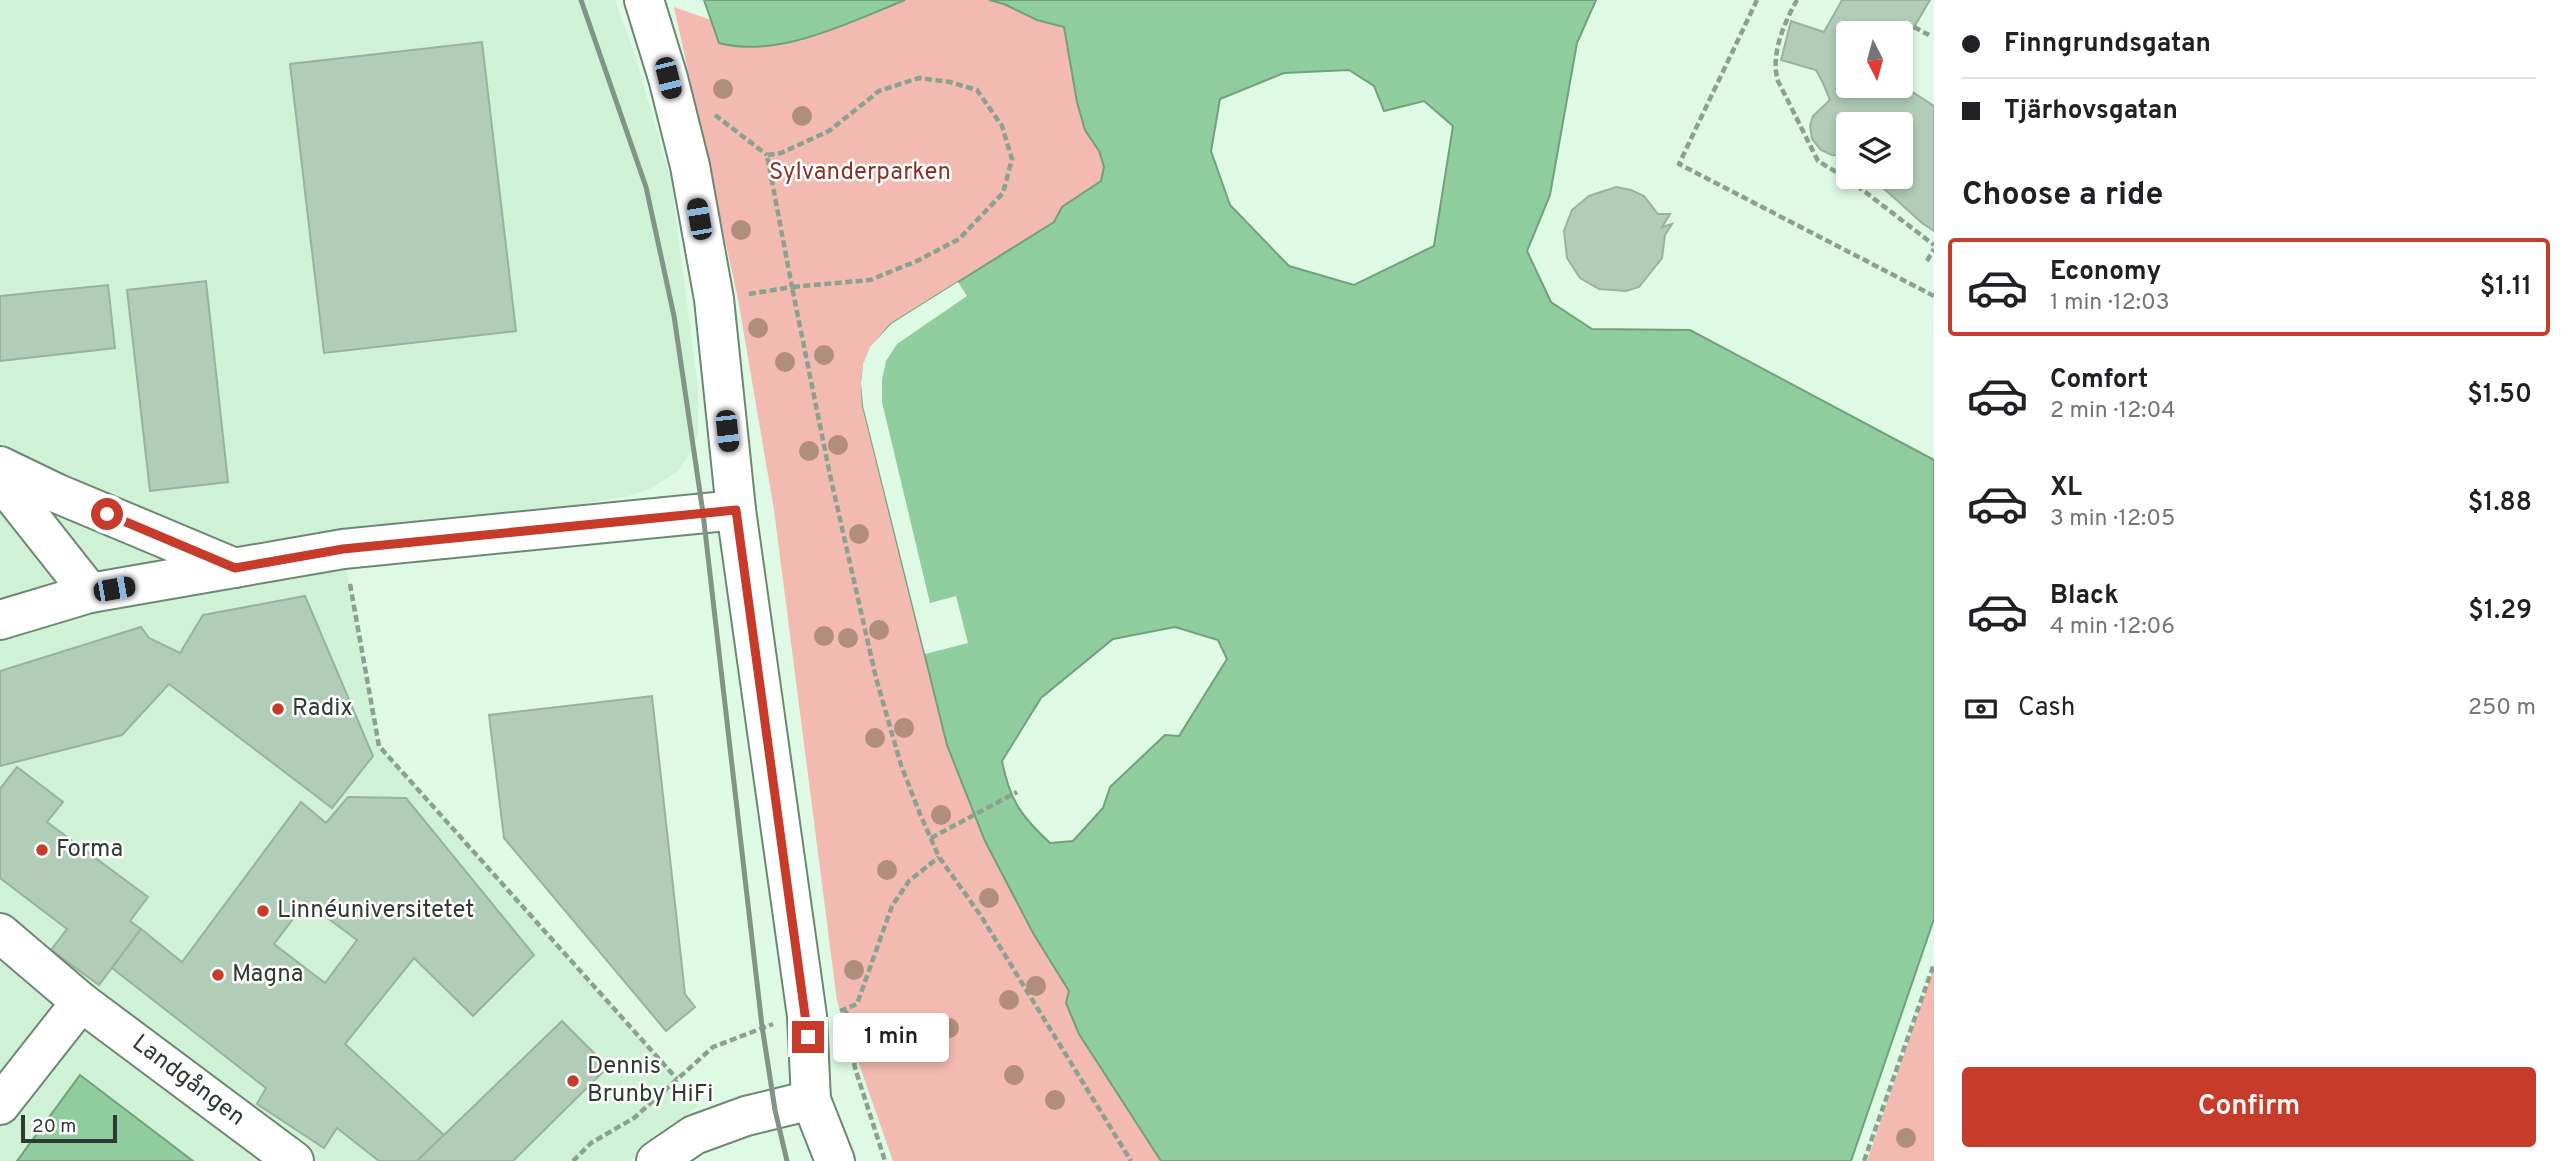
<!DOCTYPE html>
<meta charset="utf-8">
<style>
:root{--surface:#fff;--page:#f6f6f6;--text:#202124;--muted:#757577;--line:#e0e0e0;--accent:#c73b2a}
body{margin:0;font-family:Overpass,sans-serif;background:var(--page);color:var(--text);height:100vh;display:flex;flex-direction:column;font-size:26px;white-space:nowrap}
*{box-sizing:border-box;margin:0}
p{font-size:23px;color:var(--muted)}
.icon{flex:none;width:38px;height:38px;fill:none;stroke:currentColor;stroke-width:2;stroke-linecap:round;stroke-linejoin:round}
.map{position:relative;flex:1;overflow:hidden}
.panel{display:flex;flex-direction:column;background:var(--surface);width:630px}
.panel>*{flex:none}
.top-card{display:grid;align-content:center;height:154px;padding:0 28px;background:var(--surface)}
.needle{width:46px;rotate:174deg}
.tools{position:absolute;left:1836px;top:21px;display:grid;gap:14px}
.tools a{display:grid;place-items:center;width:77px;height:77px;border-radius:7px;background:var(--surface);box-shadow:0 4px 10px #0003;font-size:35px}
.scale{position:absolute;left:21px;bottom:18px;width:96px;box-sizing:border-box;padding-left:7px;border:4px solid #2f3a31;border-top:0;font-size:19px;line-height:24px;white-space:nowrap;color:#2f3a31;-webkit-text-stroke:5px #fff;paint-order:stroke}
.end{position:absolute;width:32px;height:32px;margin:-16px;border:9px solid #c73b2a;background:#fff;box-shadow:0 0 0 4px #fff}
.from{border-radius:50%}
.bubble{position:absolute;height:49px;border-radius:7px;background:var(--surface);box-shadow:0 4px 10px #0003;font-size:23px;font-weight:600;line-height:49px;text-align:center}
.car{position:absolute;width:21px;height:42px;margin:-21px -10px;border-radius:9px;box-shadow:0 0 5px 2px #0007;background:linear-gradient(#222 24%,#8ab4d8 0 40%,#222 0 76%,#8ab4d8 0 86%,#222 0)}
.top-card b{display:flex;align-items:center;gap:24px;height:66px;font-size:26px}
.top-card b+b{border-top:2px solid var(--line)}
.top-card i{width:18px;height:18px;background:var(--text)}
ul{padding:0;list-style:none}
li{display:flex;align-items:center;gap:21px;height:98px;margin:0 14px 10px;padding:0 14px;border:4px solid transparent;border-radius:7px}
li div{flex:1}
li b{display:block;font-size:26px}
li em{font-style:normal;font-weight:600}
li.selected{border-color:var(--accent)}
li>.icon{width:63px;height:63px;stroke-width:1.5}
h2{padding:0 28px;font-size:32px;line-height:84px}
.pay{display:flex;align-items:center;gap:18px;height:77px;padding:0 28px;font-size:26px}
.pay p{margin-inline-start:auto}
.action{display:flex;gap:14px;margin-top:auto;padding:14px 28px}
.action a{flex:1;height:80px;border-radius:7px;background:var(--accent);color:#fff;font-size:28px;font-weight:600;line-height:80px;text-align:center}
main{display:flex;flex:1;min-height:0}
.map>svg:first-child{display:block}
</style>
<main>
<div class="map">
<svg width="1934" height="1161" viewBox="0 0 1934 1161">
<rect width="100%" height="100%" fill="#defae4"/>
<path fill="#cff2d7" d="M0,0H615L635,56L671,180L698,388V434L691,451L678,471L650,489L628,496L579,504L420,524L343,549L379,746L699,1105L630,1161H191L80,1076L16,1161H0Z"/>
<g fill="#f2bab0">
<path d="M905,0H989L1004,4L1037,20L1064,27L1077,102L1085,130L1099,151L1104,168L1101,181L1062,207L1054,222L891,324L863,406L947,745L1033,933L1069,991L1079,1034L1161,1161H893L837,1001L774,510L738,299L674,7L711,20L719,43L801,41Z"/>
<path d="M1934,968V1161H1867Z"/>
</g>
<g fill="#8fcc9e" stroke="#72a07d" stroke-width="2" fill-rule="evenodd">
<path d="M704,0H905C850,22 778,59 719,43Z"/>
<path d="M989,0H1596L1577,43L1550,195L1527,251L1551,302L1592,329L1690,330L1934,460V919L1851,1161H1161L1079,1034L1066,1003L1069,991L1033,933L985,841L947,745L863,406C860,365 863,355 891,324L1054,222L1062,207L1101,181L1104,167L1099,151L1085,130L1077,102L1064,27L1037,20L1004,4ZM1349,70L1374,86L1384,111L1424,101L1453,126L1434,246L1354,285L1289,266L1230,205L1211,151L1220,99L1284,73ZM1175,627L1218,640L1227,659L1179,736L1165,735L1110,787L1103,808L1073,841L1050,843C1021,816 1010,801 1002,761L1041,698L1113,639Z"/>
<path d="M80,1075L193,1161H17Z"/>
</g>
<path fill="#defae4" d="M958,282L967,296L897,344L886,361L882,380V402L930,603L956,596L968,643L925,654L863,406L861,383L863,364L870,347L891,324Z"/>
<g fill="#b1ccb7" stroke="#97b29d" stroke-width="2" fill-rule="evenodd">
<path d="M1842,0H1930L1900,51V33H1848V86H1900V84L1934,106V231L1922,223L1871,177H1900V124H1848V156L1832,155L1821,150L1812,139L1810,126L1813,116L1830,100L1823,83L1816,70L1781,60L1791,21L1824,32Z"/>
<path d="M482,42L516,331L324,353L290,64Z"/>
<path d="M1616,187L1631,190L1644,196L1658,214H1670L1662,227L1672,224L1665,235L1662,258L1639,287L1626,291L1599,289L1580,278L1567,258L1564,231L1572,210L1589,196Z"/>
<path d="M206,281L228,482L150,491L127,290Z"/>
<path d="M108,285L115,348L0,361V296Z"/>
<path d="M305,596L373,756L332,808L169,684L122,735L0,766V671L141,627L149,638L180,653L203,615Z"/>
<path d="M652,696L685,994L695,1007L666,1031L504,838L489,715Z"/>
<path d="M17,767L63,802L47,822L148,897L130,921L141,929L99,985L51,950L67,929L0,878V789Z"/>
<path d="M348,797L406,798L534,955L473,1016L414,958L345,1044L444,1135L417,1161H379L337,1128L324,1148L257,1104L266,1088L112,968L141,929L182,962L301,802L326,823ZM306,902L357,940L325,983L274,944Z"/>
<path d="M562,1021L608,1067L513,1161H417Z"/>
</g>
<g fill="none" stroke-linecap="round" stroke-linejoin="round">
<g stroke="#6d8773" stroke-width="42">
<g id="minor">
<path d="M644,0L668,78L690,166L714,299L736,510L807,1016L811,1100L746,1116L694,1135L656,1161"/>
<path d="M0,466L56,493L235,568"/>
<path d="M0,479L90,593"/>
<path d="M0,620L90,593L343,549L736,510"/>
<path d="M0,933L81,1002L294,1161"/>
<path d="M0,1105L81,1002"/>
</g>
</g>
<g stroke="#6d8773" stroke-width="42">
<path id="major" d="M811,1100L835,1161"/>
</g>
<g stroke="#8ca090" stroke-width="4.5" stroke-dasharray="7 3.5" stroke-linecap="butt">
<path d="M1757,0L1679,164L1934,296"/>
<path d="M1797,0C1784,23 1770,55 1778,81L1818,161L1851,181L1934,245"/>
<path d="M1914,27L1929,35"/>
<path d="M715,115L767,155"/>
<path d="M1927,261L1934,249"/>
<path d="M749,294L792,287L767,155L781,153L829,131L879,91L919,78L950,82L977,90L1002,126L1012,159L1003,193L959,239L917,261L870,280L792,287L830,475L876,678L901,765L920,814L939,857L981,916L1131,1161"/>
<path d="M350,584L379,746L677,1079"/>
<path d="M931,838L1017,792"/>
<path d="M840,1011L857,1004L892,906L909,881L939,857"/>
<path d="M846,1011L855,1068L885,1161"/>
<path d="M573,1161L591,1143L634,1118L713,1047L773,1024"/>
<path d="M1864,1161L1934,964"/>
</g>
<use href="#minor" stroke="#fff" stroke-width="38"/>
<use href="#major" stroke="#fff" stroke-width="38"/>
<path stroke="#819485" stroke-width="5" d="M581,0L646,187L674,316L703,513L762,1026L775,1110L787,1161"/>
</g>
<g fill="#b08d7d">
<circle cx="723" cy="89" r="10"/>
<circle cx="802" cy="116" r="10"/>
<circle cx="741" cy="230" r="10"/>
<circle cx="758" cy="328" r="10"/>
<circle cx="824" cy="355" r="10"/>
<circle cx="785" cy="362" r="10"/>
<circle cx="838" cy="445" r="10"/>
<circle cx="809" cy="451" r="10"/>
<circle cx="859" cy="534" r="10"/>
<circle cx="879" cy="630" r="10"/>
<circle cx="824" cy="636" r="10"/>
<circle cx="848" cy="638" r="10"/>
<circle cx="904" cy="728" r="10"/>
<circle cx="875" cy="738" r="10"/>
<circle cx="941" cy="815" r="10"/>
<circle cx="887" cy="870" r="10"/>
<circle cx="989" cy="898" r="10"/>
<circle cx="854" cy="970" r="10"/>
<circle cx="1036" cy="986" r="10"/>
<circle cx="1009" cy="1000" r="10"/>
<circle cx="949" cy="1028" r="10"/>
<circle cx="876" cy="1036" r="10"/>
<circle cx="1014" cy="1075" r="10"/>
<circle cx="1055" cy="1100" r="10"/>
<circle cx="1906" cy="1138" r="10"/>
</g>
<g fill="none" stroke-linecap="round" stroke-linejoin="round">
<path stroke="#c73b2a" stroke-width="9" d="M107,514L235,568L343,549L736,510L808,1037"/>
</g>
<g fill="#c73b2a" stroke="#fff" stroke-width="2.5">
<circle cx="278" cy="709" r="7"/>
<circle cx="42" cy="850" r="7"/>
<circle cx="263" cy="911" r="7"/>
<circle cx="218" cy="975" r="7"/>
<circle cx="573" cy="1081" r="7"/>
</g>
<g text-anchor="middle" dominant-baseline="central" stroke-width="5" stroke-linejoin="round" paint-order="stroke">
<g font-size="24" fill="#8a3428" stroke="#fff">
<text x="860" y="173">Sylvanderparken</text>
</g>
<g font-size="24" fill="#2f3a31" stroke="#fff" text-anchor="start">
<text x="292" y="709">Radix</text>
<text x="56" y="850">Forma</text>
<text x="277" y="911">Linnéuniversitetet</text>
<text x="232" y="975">Magna</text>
<text x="587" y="1067">Dennis<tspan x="587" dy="28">Brunby HiFi</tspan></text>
</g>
<g font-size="24" fill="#2f3a31" stroke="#fff">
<text transform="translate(188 1081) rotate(37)">Landgången</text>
</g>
</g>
</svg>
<div class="tools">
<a><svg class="needle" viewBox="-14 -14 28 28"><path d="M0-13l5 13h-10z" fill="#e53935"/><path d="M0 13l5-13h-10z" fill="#757577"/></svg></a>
<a><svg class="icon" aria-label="layers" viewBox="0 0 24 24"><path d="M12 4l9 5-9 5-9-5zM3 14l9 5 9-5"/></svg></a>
</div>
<div class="scale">20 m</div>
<i class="end from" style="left:107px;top:514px"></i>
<i class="end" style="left:808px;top:1037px"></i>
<div class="bubble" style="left:833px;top:1013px;width:116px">1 min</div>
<i class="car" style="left:668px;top:78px;rotate:166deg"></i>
<i class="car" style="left:699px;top:219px;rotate:350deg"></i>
<i class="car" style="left:727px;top:431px;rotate:174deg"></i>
<i class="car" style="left:114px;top:589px;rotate:80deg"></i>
</div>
<section class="panel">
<div class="top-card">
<b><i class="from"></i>Finngrundsgatan</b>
<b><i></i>Tjärhovsgatan</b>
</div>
<h2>Choose a ride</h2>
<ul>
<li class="selected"><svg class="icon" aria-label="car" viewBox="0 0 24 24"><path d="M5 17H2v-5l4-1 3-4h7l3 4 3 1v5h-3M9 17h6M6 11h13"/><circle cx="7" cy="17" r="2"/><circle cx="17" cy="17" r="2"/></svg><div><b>Economy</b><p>1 min · 12:03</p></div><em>$1.11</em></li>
<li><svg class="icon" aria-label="car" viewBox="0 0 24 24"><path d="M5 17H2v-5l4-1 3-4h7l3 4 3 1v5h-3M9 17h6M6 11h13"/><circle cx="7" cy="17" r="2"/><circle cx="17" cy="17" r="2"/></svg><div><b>Comfort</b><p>2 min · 12:04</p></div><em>$1.50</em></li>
<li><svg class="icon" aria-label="car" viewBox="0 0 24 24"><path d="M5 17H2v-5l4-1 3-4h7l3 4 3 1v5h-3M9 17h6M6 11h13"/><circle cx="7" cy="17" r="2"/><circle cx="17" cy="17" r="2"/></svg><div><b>XL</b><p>3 min · 12:05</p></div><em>$1.88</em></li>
<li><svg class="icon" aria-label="car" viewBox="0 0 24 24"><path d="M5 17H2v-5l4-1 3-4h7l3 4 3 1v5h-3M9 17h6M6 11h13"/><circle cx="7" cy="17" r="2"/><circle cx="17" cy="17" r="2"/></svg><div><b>Black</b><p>4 min · 12:06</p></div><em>$1.29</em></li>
</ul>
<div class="pay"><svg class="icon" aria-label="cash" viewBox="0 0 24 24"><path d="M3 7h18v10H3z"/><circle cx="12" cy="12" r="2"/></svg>Cash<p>250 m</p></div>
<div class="action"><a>Confirm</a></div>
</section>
</main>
